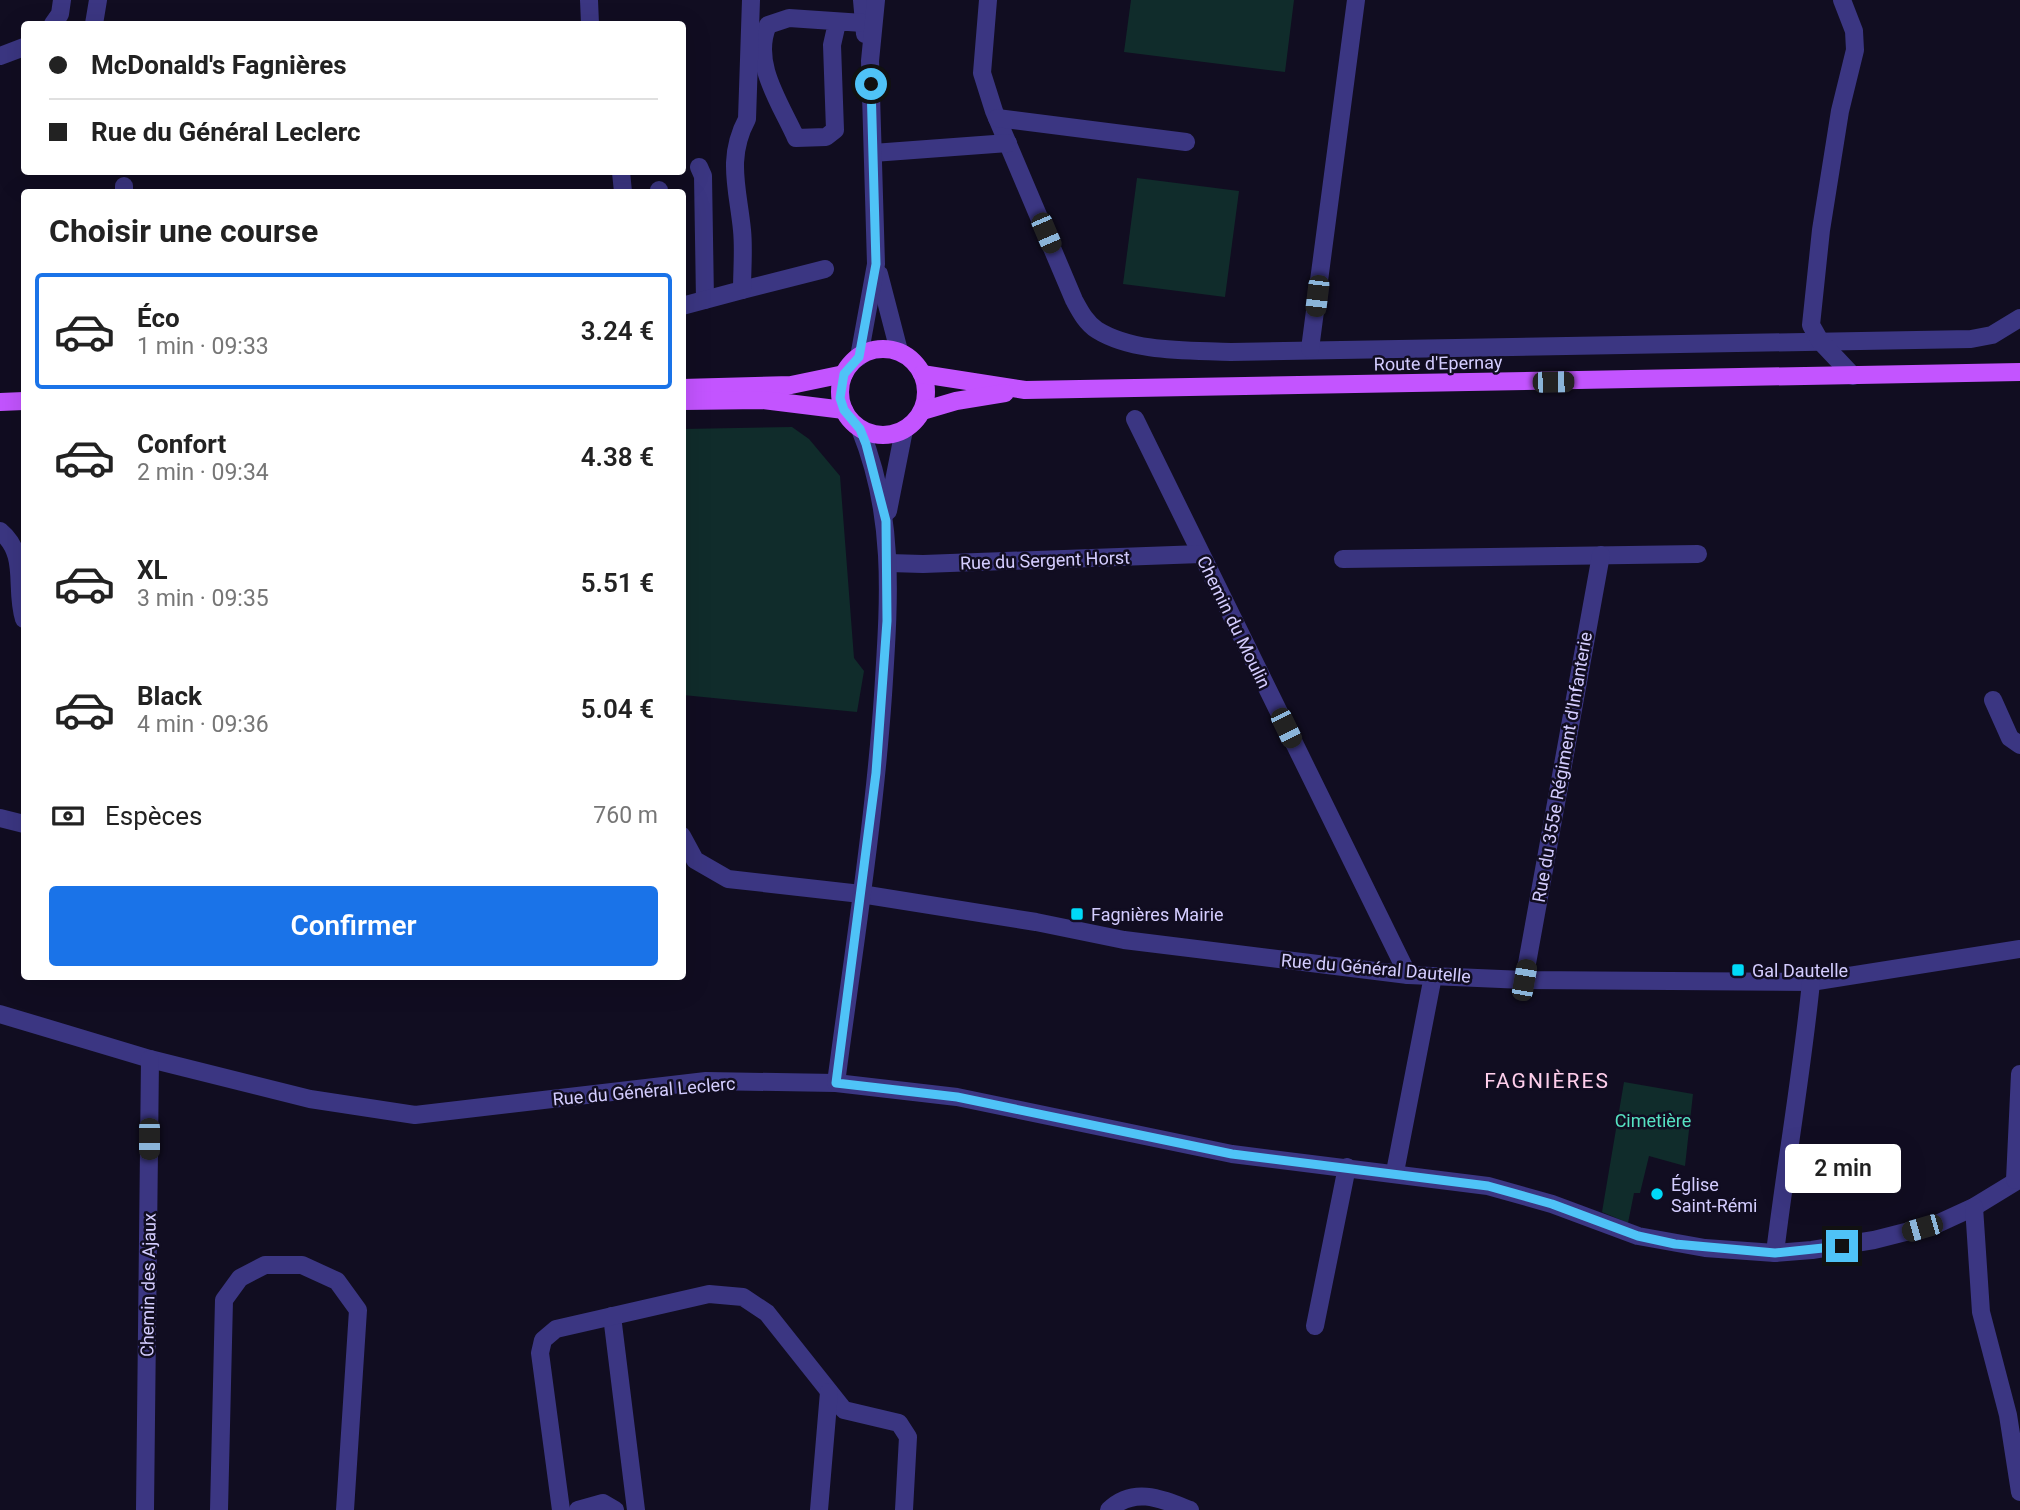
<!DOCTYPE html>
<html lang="fr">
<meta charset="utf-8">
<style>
:root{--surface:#fff;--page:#f6f6f6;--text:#222;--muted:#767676;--line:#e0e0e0;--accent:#1a73e8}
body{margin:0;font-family:Roboto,sans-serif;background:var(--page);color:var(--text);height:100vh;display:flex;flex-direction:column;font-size:26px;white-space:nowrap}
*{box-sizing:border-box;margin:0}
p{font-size:23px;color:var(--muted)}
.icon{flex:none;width:38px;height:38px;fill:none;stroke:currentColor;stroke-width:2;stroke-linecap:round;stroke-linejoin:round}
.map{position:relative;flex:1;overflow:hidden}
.sheet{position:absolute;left:21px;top:189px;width:665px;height:791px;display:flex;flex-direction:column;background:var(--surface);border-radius:7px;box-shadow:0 7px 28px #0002}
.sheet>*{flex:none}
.banner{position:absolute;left:21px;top:21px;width:665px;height:154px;border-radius:7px;box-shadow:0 7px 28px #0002;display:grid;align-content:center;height:154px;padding:0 28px;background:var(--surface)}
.end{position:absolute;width:32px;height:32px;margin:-16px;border:9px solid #4fc3f7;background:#111;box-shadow:0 0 0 4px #111}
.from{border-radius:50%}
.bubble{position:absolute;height:49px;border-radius:7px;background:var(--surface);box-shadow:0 7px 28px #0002;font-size:23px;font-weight:600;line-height:49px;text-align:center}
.car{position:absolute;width:21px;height:42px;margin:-21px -10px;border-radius:9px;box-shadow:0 0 5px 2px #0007;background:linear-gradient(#222 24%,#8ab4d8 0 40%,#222 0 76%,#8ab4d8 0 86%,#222 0)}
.banner b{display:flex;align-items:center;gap:24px;height:66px;font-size:26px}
.banner b+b{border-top:2px solid var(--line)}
.banner i{width:18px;height:18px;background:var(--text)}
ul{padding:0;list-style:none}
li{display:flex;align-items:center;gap:21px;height:116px;margin:0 14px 10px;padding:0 14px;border:4px solid transparent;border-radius:7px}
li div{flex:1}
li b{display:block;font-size:26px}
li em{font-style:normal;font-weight:600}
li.selected{border-color:var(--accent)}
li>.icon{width:63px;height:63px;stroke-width:1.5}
h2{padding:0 28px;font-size:32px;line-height:84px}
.pay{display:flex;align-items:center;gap:18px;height:77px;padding:0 28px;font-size:26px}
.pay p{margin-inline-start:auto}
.button{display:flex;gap:14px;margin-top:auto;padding:14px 28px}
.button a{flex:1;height:80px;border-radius:7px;background:var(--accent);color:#fff;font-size:28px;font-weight:600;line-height:80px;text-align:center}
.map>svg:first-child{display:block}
</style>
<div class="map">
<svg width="2020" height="1510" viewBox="0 0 2020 1510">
<rect width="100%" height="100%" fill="#110d21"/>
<g fill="#102c2b">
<path d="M1131,0H1294L1285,72L1124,52Z"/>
<path d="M1137,178L1239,191L1225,297L1123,284Z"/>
<path d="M792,427L809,439L840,476L854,658L864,671L857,712L683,695V429Z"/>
<path d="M1624,1082L1693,1094L1685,1166L1649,1156L1640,1193H1634L1628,1223L1602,1212Z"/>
</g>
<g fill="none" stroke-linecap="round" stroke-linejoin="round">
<g stroke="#3b3682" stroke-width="18">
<path d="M589,0L590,24"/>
<path d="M862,0L865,34"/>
<path d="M988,0L982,73L994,111L1074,300C1080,311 1086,323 1097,330C1134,353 1189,350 1231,352L1971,339L1992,335L2020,318"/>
<path d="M1842,0L1854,31L1855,50L1840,111L1821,230L1811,325L1820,341L1853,376"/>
<path d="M837,23L832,45L835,130L826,137L796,138C781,104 751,63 768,25L789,18L863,23"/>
<path d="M53,24L60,14L62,0"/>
<path d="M94,24L98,0"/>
<path d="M0,56L24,47"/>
<path d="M997,118L1186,142"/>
<path d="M873,153L1008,143"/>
<path d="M699,167L703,176L705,300"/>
<path d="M621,172L623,192"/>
<path d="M659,190V192"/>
<path d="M124,192V186"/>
<path d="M879,274L899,351"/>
<path d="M742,290L825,269"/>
<path d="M682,306L742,290C742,270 744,250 742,230C738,189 726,158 747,119L751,0"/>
<path d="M1310,349L1356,0"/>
<path d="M859,357L876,264L870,61L876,0"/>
<path d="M1135,419L1408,975"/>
<path d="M888,511L904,430"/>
<path d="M0,531C29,555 14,587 24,619"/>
<path d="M1343,559L1698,554"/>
<path d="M889,563L923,564L1201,554"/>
<path d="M1993,700L2010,738L2020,745"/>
<path d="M0,818L24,824"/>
<path d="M682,836L695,860L728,879L861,894L1036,922L1124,940L1408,975L1524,980L1811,982L2020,949"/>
<path d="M1524,980L1601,555"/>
<path d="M0,1014L150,1059L310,1099L415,1115L706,1081L836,1083L957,1097L1232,1154L1488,1186L1552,1204L1638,1236L1705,1248L1775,1253L1812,1250L1874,1240L1937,1224L1974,1207L2020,1179"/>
<path d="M836,1083C853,954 874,825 883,695C889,601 896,518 860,429"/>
<path d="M1395,1172L1433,976"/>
<path d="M2015,1180L2020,1074"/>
<path d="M1974,1207L1981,1312L2008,1415L2020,1492"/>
<path d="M1775,1253C1786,1162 1802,1073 1811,982"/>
<path d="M612,1316L636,1510"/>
<path d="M1315,1326L1347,1167"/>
<path d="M145,1510L150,1059"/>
<path d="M219,1510L224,1300L240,1278L265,1265H302L337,1281L358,1310L345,1510"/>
<path d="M561,1510L540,1353L543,1340L556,1329L709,1294L743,1297L767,1313L844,1410L899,1423L908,1437L904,1510"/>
<path d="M578,1510L603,1503L615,1510"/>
<path d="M819,1510L829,1392"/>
<path d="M1109,1510C1134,1486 1162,1499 1190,1510"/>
</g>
<g stroke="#c354ff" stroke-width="18">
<circle cx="883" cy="392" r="43"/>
<path d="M922,374L1025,390L2020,372"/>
<path d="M682,388L791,385L844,374"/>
<path d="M682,401L763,400L844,410"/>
<path d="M0,402L24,401"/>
<path d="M922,411L956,401L1005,393"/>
</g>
</g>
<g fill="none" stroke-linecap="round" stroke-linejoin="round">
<path stroke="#4fc3f7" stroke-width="9" d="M871,84L876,264L859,357L844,374L840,398L844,410L860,429L866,444L886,521L887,621L876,773L836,1083L957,1097L1232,1154L1488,1186L1552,1204L1638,1236L1675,1244L1775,1253L1842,1246"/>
</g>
<g fill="#00daf8" stroke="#110d21" stroke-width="2.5">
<rect x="1070" y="907" width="14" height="14" rx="3.5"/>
<rect x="1731" y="963" width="14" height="14" rx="3.5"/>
<circle cx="1657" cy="1194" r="7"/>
</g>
<g text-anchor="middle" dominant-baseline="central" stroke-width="5" stroke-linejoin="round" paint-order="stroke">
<g font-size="18" fill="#d4cdff" stroke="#110d21">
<text transform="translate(1438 363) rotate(-1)">Route d'Epernay</text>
<text transform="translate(1045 560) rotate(-2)">Rue du Sergent Horst</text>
<text transform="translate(1234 622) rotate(64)">Chemin du Moulin</text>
<text transform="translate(1562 767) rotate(-80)">Rue du 355e Régiment d'Infanterie</text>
<text transform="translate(1376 968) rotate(5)">Rue du Général Dautelle</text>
<text transform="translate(644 1091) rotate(-5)">Rue du Général Leclerc</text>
<text transform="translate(148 1285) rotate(-89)">Chemin des Ajaux</text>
</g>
<g font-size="18" fill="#d4cdff" stroke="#110d21" text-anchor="start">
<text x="1091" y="914">Fagnières Mairie</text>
<text x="1752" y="970">Gal Dautelle</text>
<text x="1671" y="1184">Église<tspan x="1671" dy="21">Saint-Rémi</tspan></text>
</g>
<g font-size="18" fill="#56e2c2" stroke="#110d21">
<text x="1653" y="1120">Cimetière</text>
</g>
<g font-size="21" letter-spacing="2" fill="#ffcfec" stroke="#110d21">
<text x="1547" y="1081">FAGNIÈRES</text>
</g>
</g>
</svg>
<i class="end from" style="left:871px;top:84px"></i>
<i class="end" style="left:1842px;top:1246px"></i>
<div class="bubble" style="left:1785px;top:1144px;width:116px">2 min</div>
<i class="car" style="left:1046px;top:233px;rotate:157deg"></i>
<i class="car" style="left:1317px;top:296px;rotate:187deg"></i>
<i class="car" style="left:1553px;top:382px;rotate:89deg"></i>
<i class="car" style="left:1286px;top:728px;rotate:154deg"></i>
<i class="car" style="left:1524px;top:980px;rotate:10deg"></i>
<i class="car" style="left:149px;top:1139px;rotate:180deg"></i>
<i class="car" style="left:1922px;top:1228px;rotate:254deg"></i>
<div class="banner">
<b><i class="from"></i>McDonald's Fagnières</b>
<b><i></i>Rue du Général Leclerc</b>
</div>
<section class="sheet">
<h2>Choisir une course</h2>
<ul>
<li class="selected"><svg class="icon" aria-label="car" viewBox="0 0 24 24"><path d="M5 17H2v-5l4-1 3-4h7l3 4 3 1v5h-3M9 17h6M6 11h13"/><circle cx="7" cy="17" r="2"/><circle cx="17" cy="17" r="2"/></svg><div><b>Éco</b><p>1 min · 09:33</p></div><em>3.24 €</em></li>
<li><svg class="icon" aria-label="car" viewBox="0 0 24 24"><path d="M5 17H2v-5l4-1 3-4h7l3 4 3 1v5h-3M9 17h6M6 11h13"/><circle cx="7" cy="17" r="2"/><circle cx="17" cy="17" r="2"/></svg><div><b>Confort</b><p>2 min · 09:34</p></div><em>4.38 €</em></li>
<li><svg class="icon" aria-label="car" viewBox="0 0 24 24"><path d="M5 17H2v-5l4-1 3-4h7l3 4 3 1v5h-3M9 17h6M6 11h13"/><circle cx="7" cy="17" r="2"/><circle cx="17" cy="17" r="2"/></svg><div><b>XL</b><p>3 min · 09:35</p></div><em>5.51 €</em></li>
<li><svg class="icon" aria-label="car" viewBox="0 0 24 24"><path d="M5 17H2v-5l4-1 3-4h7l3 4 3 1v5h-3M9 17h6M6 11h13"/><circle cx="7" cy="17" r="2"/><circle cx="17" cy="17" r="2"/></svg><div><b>Black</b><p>4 min · 09:36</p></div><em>5.04 €</em></li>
</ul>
<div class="pay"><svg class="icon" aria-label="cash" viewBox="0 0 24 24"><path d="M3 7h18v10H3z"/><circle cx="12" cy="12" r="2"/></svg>Espèces<p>760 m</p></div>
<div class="button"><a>Confirmer</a></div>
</section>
</div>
